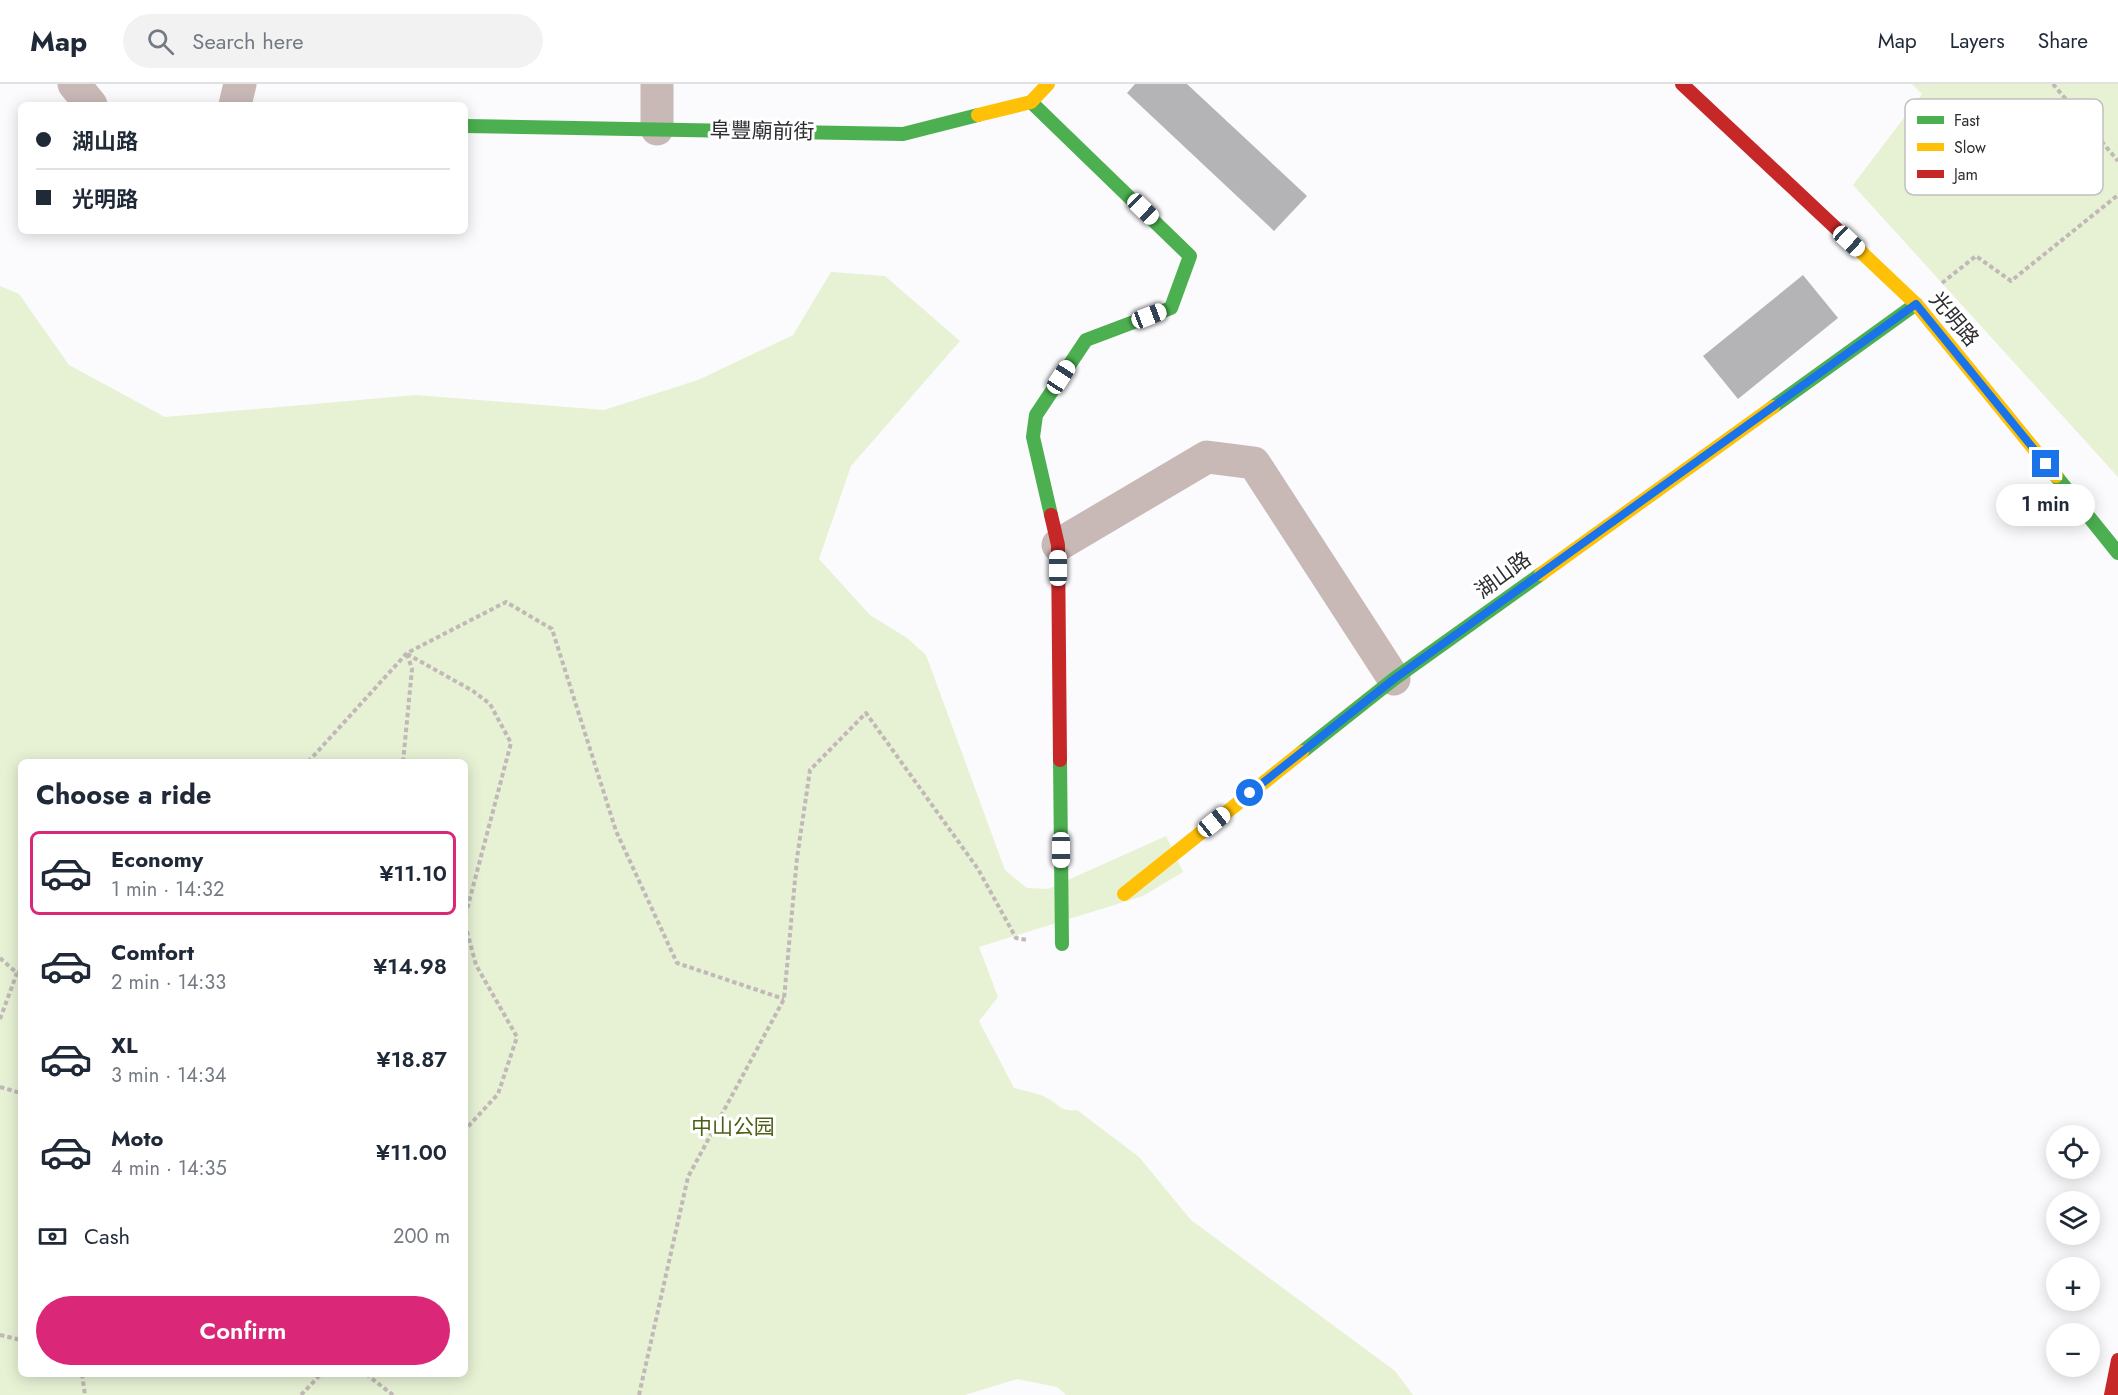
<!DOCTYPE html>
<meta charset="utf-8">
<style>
:root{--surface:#fff;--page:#f2f2f3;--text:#1f2937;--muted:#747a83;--line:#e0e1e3;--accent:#db2777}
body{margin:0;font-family:Jost,"Noto Sans SC",sans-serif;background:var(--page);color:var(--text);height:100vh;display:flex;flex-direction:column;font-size:22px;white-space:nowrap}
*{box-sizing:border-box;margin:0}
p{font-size:20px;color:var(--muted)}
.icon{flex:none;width:33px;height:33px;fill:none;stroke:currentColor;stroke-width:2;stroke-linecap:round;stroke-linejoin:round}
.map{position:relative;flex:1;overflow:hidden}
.details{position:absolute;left:18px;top:675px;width:450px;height:618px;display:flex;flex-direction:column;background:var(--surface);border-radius:9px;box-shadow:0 3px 15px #0003}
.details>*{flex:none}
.banner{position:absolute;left:18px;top:18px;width:450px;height:132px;border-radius:9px;box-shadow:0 3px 15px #0003;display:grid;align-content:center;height:132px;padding:0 18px;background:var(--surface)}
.tools{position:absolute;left:2046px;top:1041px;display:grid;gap:12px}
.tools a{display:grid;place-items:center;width:54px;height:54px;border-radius:50%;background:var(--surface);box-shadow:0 3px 15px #0003;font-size:30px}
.end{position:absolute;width:27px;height:27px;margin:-14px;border:8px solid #1a73e8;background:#fff;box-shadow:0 0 0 3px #fff}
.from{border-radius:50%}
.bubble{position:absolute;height:42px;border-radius:21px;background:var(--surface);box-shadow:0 3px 15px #0003;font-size:20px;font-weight:600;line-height:42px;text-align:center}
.car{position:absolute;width:18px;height:36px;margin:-18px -9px;border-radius:8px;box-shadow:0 0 4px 2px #0007;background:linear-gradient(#fff 24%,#345 0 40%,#fff 0 76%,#345 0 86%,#fff 0)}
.banner b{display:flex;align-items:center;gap:21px;height:57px;font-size:22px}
.banner b+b{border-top:2px solid var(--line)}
.banner i{width:15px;height:15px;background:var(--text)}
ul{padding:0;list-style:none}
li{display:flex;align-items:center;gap:18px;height:84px;margin:0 12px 9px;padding:0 6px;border:3px solid transparent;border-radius:9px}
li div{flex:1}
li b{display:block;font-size:22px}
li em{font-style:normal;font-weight:600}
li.on{border-color:var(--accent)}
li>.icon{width:54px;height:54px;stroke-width:1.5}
h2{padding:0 18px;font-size:27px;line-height:72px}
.pay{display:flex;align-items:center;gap:15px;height:66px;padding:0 18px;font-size:22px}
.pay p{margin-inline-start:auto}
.cta{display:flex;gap:12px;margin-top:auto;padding:12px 18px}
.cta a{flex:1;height:69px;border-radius:36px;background:var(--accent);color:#fff;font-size:24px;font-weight:600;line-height:69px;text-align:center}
header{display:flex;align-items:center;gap:36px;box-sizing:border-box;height:84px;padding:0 30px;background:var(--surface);border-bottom:2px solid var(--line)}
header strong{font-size:28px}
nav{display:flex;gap:33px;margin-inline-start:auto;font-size:21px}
.search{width:420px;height:54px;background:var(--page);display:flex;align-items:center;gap:15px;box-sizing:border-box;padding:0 21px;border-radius:33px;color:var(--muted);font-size:22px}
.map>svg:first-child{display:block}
</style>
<header>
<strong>Map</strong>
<div class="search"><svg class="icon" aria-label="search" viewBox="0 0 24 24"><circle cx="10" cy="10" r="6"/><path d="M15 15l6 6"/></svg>Search here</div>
<nav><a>Map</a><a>Layers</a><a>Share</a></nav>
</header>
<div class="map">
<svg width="2118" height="1311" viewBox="0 0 2118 1311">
<rect width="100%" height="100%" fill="#fbfafd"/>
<g fill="#e7f2d5" fill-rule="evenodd">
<path d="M1912,0H2118V393L1853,101L1922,10Z"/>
<path d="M831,188L885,192L960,257L851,382L819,475L870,531L907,554L926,571L1005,786L1027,804L1048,805L1166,752L1183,788L1143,812L979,863L998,913L979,937L1014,1004C1025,1007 1038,1009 1047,1014C1060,1021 1060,1028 1077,1026L1139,1073L1191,1136L1395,1287L1413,1311H1066L1057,1303L1017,1295L965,1311H0V202L19,210L69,281L165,333L416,311L604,326L698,296L793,251ZM21,678H465V1290H21Z"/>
</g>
<g fill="#b4b4b7">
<path d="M1135,0H1187L1307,112L1274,147L1127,9Z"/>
<path d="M1803,191L1838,234L1738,315L1703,272Z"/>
</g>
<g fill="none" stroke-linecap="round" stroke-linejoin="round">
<g stroke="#c1b8b7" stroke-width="4" stroke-dasharray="4.5 3" stroke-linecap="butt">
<path d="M2053,0L2118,77"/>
<path d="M1942,199L1976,172L2011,197L2118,111"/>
<path d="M407,570L473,607L490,620L511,659L465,833"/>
<path d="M308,678L407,569L506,518L552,545L616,747L677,879L784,915"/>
<path d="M403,678L412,585L407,570"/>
<path d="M465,840L476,881L517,953L498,1010L465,1046"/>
<path d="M0,874L17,889L21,888"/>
<path d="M0,935L17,889"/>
<path d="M0,1003L21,1009"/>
<path d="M0,1251L21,1256"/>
<path d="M82,1290L85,1311"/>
<path d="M366,1290L393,1311"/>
<path d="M301,1311L321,1290"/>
<path d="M639,1311L688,1093L784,915L797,774L810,686L866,629L978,785L1016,854L1027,856"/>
</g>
<g stroke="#c8b9b7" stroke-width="33">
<path d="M74,0L91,21"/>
<path d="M657,0V45"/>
<path d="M235,21L240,0"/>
<path d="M1058,461L1207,373L1254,379L1394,595"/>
</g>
<g stroke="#4caf50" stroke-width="14">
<path d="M1031,18L1190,172L1171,224L1086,256L1036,331L1033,353L1051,431"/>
<path d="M465,42L903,50L978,31"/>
<path d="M1773,323L1916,220"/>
<path d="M2056,392L2118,469"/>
<path d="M1302,668L1394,595L1541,490"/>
<path d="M1060,676L1062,860"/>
</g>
<g stroke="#ffc107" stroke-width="14">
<path d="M978,31L1031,18L1048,0"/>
<path d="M1840,148L1916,220L2056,392"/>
<path d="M1541,490L1773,323"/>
<path d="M1124,810L1302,668"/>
</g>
<g stroke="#c62828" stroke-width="14">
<path d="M1682,0L1840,148"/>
<path d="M1051,431L1058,461L1060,676"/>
<path d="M2111,1311L2118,1276"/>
</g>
</g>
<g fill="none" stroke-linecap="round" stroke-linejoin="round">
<path stroke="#1a73e8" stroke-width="8" d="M1250,709L1394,595L1916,220L2046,380"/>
</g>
<g text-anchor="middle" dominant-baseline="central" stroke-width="6" stroke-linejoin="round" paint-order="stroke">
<g font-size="21" fill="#2d2d31" stroke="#fff">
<text transform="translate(762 47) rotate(1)">阜豐廟前街</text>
<text transform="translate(1954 235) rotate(50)">光明路</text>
<text transform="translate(1503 491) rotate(-36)">湖山路</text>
</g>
<g font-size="21" fill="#4b6015" stroke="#fff">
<text x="733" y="1043">中山公园</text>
</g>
</g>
<rect x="1905" y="15" width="198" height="96" rx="9" fill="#fff" stroke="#c0c0c1" stroke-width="1.5"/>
<rect x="1917" y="32" width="27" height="8" fill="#4caf50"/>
<rect x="1917" y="59" width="27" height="8" fill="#ffc107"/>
<rect x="1917" y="86" width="27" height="8" fill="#c62828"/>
<g font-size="16" fill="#2d2d31">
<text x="1954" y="42">Fast</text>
<text x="1954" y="69">Slow</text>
<text x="1954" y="96">Jam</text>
</g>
</svg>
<div class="tools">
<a><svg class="icon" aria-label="locate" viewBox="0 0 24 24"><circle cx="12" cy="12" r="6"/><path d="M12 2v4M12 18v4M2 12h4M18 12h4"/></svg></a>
<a><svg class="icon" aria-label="layers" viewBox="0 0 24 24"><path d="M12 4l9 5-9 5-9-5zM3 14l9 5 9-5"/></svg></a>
<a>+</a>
<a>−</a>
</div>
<i class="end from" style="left:1250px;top:709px"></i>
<i class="end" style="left:2046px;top:380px"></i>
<div class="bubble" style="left:1996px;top:400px;width:99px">1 min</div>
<i class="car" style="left:1143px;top:125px;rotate:134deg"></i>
<i class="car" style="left:1849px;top:157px;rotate:133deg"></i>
<i class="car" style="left:1149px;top:232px;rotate:69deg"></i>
<i class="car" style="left:1061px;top:293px;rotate:33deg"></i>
<i class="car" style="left:1058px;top:484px;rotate:0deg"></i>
<i class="car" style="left:1214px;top:738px;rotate:51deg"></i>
<i class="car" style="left:1061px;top:766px;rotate:180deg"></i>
<div class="banner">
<b><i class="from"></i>湖山路</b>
<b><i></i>光明路</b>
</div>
<section class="details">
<h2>Choose a ride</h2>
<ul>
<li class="on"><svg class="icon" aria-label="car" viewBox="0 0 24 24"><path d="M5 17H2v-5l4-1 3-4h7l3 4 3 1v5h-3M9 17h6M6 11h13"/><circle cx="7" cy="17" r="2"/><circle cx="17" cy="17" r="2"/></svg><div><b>Economy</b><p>1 min · 14:32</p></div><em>¥11.10</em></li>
<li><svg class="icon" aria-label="car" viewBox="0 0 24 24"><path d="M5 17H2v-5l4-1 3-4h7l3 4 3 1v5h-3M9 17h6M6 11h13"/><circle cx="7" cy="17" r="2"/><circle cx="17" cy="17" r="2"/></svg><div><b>Comfort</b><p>2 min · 14:33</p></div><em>¥14.98</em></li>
<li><svg class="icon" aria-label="car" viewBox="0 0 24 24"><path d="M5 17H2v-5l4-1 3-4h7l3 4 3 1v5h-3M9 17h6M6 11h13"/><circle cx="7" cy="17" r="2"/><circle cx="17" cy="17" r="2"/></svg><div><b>XL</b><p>3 min · 14:34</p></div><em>¥18.87</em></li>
<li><svg class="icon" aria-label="car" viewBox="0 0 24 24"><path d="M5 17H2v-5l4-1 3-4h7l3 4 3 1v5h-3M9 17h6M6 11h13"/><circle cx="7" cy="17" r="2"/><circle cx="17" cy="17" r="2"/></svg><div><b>Moto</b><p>4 min · 14:35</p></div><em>¥11.00</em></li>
</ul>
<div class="pay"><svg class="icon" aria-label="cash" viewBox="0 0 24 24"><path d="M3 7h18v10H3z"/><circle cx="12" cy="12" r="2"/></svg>Cash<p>200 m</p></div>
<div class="cta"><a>Confirm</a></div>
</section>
</div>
